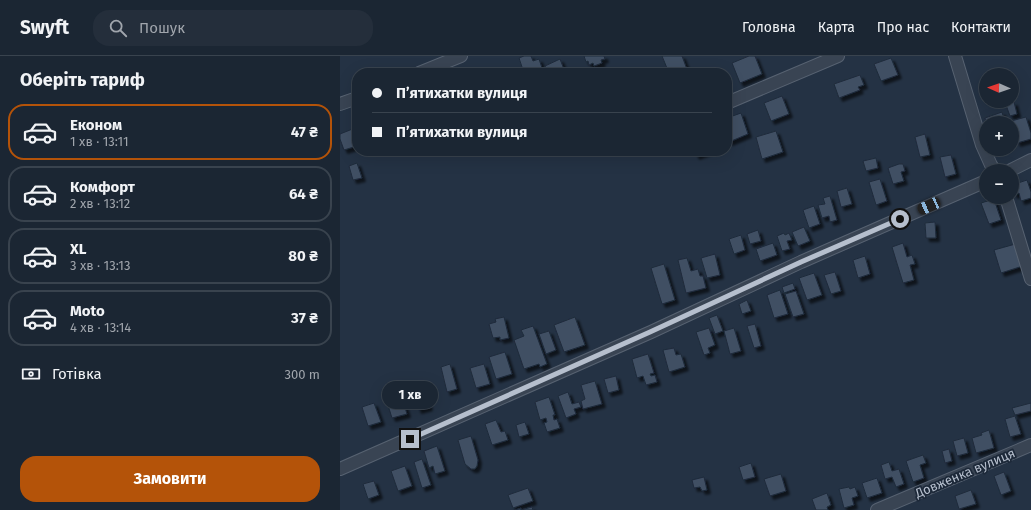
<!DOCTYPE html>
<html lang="uk">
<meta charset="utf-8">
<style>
:root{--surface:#1b2633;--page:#242e3b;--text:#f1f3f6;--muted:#a0a5ac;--line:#39434e;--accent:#b45309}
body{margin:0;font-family:"Fira Sans",sans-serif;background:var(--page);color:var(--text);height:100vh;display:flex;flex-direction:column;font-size:15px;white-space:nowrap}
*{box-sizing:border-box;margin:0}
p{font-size:13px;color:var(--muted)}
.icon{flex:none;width:22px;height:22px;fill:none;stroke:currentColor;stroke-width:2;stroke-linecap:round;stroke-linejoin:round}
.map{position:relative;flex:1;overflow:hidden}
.panel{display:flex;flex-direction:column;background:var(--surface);width:340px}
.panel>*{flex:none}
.banner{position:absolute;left:12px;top:12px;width:380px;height:88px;border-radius:16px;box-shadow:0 4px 16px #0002,0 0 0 1px var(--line);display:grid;align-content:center;height:88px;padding:0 20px;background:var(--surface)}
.needle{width:26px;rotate:272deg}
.tools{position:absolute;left:639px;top:12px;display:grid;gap:8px}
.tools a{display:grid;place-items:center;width:40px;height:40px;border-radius:50%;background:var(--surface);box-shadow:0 4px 16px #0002,0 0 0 1px var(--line);font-size:20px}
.end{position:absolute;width:18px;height:18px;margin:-9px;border:5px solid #b6bfcd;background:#111;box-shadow:0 0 0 2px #111}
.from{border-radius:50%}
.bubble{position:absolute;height:28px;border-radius:14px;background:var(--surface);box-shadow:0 4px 16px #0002,0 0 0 1px var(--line);font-size:13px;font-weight:700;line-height:28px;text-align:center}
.car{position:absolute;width:12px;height:24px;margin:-12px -6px;border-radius:5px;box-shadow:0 0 3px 1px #0007;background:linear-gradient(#222 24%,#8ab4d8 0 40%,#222 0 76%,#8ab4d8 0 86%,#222 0)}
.banner b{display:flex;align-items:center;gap:14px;height:38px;font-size:15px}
.banner b+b{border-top:1px solid var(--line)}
.banner i{width:10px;height:10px;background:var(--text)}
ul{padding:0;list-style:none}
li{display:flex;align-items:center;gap:12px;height:56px;margin:0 8px 6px;padding:0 12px;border:2px solid var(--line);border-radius:16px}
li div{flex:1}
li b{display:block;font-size:15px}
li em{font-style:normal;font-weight:700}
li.on{border-color:var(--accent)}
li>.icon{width:36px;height:36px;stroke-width:1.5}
h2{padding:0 20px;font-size:18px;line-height:48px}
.pay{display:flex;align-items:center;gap:10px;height:44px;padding:0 20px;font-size:15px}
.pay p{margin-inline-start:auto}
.action{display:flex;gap:8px;margin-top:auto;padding:8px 20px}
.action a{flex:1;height:46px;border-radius:16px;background:var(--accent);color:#fff;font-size:16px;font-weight:700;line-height:46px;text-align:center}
header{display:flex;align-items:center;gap:24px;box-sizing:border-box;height:56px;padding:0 20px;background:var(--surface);border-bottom:1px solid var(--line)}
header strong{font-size:19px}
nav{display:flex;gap:22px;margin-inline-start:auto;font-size:14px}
.search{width:280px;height:36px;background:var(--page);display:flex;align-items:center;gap:10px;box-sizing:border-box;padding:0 14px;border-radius:16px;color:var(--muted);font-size:15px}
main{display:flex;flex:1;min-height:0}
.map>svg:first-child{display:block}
</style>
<header>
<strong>Swyft</strong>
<div class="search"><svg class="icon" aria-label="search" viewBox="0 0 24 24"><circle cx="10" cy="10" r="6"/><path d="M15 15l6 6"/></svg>Пошук</div>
<nav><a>Головна</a><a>Карта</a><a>Про нас</a><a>Контакти</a></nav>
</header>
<main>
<section class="panel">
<h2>Оберіть тариф</h2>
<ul>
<li class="on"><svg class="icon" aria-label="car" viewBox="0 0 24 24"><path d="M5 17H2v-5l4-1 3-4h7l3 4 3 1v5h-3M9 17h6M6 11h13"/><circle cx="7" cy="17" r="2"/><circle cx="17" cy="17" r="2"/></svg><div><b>Економ</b><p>1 хв · 13:11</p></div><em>47 ₴</em></li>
<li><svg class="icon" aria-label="car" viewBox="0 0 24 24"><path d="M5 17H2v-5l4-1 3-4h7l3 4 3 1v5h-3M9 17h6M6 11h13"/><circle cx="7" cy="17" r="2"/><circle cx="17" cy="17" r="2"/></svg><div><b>Комфорт</b><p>2 хв · 13:12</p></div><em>64 ₴</em></li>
<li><svg class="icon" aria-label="car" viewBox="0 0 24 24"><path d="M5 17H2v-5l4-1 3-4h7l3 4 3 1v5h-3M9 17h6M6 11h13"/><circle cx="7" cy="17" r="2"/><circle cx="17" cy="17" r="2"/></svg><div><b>XL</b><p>3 хв · 13:13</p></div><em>80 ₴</em></li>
<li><svg class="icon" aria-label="car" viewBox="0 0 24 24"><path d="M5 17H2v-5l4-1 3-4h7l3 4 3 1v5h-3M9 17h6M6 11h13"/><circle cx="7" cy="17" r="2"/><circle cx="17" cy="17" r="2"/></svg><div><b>Moto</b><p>4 хв · 13:14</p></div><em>37 ₴</em></li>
</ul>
<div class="pay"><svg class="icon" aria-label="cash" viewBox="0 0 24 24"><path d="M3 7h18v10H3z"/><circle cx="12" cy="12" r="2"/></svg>Готівка<p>300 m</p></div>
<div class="action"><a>Замовити</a></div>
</section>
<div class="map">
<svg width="691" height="454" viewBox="0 0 691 454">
<defs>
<filter id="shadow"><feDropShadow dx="3.5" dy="3.5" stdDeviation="1" flood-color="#0009"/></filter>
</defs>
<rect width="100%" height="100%" fill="#243244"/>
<g fill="#404f64" stroke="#1f2b3b" filter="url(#shadow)">
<path d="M184,0H191L193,5L199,3L202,12L195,15L196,17H184L179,2Z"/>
<path d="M244,0H264L265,3L261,4L262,7L254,10L253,7L249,9L248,5L246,6Z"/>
<path d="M322,0H342L348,16L345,17H329Z"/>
<path d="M409,0H415L422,18L400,27L392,7Z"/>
<path d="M551,2L558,19L541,25L534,8Z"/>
<path d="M220,3L225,16L221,17H208L205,10Z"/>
<path d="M520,19L524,29L518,31L520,34L499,42L494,28Z"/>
<path d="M442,40L449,58L431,65L424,47Z"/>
<path d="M674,46L677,58L670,60L666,49Z"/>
<path d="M662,56L665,67H646L645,62Z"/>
<path d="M401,57L408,78L389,86L387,81V62Z"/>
<path d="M686,61L691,77V83L677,87L671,65Z"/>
<path d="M15,72L17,78V90L4,94L0,83V78Z"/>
<path d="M436,75L443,96L422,103L416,81Z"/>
<path d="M585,78L590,99L580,101L575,81Z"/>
<path d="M354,95H369L356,100Z"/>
<path d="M611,99L616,118L605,121L600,101Z"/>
<path d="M536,102L538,112L526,115L523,105Z"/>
<path d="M17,107L22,122L13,124L9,110Z"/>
<path d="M559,108H563L565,115L561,116L564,125L553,128L548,112Z"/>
<path d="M540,123L547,145L536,149L529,126Z"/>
<path d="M687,124L691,136V142L681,145L679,137L674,139L672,129Z"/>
<path d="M507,132L512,148L501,151L497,135Z"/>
<path d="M490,140L497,164L490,166L489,160L482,162L478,149L485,148L483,142Z"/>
<path d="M654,143L661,164L649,168L641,147Z"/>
<path d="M474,150L480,168L469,172L463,154Z"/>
<path d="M595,166L596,182H586L585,167Z"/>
<path d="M464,171L470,185L458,190L452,176Z"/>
<path d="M418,174L421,185L410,188L407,178Z"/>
<path d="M444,177L445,179L449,177L452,184L447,185L450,193L442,195L437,180Z"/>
<path d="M401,179L405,194L394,198L389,183Z"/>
<path d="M433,187L437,199L420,205L416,193Z"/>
<path d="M563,187L567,201L572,199L575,208L570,209L574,224L563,227L552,191Z"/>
<path d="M679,187L686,209L661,217L654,194Z"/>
<path d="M375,198L380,219L367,222L361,202Z"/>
<path d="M525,200L530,218L518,222L513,204Z"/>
<path d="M347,202L351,215L358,213L360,220H363L366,232L346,237L338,204Z"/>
<path d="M324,208L335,244L322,248L311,212Z"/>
<path d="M495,216L501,235L491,238L484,219Z"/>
<path d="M474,217L482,239L467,244L459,222Z"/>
<path d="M453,227L455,233L444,237L442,231Z"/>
<path d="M440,234L448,258L434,262L427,239Z"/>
<path d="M456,235L464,258L453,261L445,238Z"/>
<path d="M407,244L411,255L402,258L399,248Z"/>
<path d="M377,259L383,275L375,278L369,262Z"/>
<path d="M164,261L169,282L160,284V281L153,282L149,268L156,266L155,263Z"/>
<path d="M235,261L245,289L224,296L214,269Z"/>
<path d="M415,268L421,290L414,292L407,270Z"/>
<path d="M193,270L207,308L200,311L199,308L184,313L174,284L184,280L181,274Z"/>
<path d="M369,272L375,289L368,292L370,297L364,299L356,276Z"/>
<path d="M394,272L401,295L390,298L384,275Z"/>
<path d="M209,275L216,294L206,298L199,278Z"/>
<path d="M334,292L336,299L341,298L345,311L329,316L323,294Z"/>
<path d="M165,296L172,318L156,323L149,301Z"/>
<path d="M308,298L314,317L310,318L311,320L315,319L317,326L306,329L303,320L297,322L292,303Z"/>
<path d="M110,308L117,333L107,336L101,311Z"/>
<path d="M144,308L150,328L136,332L130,312Z"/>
<path d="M276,320L279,334L268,337L264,323Z"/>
<path d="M255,325L262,348L243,353L241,345L245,343L241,329Z"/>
<path d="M84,334L89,351L78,354L73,337Z"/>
<path d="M228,336L232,348L239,346L241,351L234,353L236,358L226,362L218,340Z"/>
<path d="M209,341L215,359H213L214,364L217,363L220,372L207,376L204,367L207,366L206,362L200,364L195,346Z"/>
<path d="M62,342L67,358L52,362L47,346Z"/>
<path d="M34,347L41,366L28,370L22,351Z"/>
<path d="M691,347V355L675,359L672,352Z"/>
<path d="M675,360L681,378L670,381L665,363Z"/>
<path d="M156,364L161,376L165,375L168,384L152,389L145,368Z"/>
<path d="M185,366L189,378L179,381L176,369Z"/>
<path d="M649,374L654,392L636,397L632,382L642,379L641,377Z"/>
<path d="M131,380L138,404L137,410L135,413H131L125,408L118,384Z"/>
<path d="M624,382L628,397L617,400L613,385Z"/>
<path d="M97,390L105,415L95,418L93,410L89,412L84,395Z"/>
<path d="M609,393L612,405L605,407L602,395Z"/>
<path d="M583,399L586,407L580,409L584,422L573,426L566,405Z"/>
<path d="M82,403L91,429L82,432L74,406Z"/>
<path d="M549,406L552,415L559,413L564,428L556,431L552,421L545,423L541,409Z"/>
<path d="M411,407L415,421L403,424L399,411Z"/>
<path d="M65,410L72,430L58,435L51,415Z"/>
<path d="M664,416L671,435L661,439L654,420Z"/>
<path d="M441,418L446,435L430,440L424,423Z"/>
<path d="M364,421L367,434L362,435L360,431L354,432L352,424Z"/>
<path d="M537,422L542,437L527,442L522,427Z"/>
<path d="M34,425L39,439L28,443L23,428Z"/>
<path d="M509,431L510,433L515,431L518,440L512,442L514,449L504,452L499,433Z"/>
<path d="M188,432L193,445L173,452L168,439Z"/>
<path d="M631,434L636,448L619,453L615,440Z"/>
<path d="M487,437L491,449L487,451L488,454H476L472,443Z"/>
<path d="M192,451L193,454H175L181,452V454Z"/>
</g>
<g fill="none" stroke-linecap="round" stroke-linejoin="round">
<g stroke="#576271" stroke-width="14">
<g id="street">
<path d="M615,0L642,89L651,109L655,115"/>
<path d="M79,17L121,0"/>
<path d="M387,47L498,0"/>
<path d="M0,48L17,42"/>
<path d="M669,115L691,104"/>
<path d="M666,141L691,223"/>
<path d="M0,413L311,276L461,206L646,125"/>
<path d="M537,454L691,389"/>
</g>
</g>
<use href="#street" stroke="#394453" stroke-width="12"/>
</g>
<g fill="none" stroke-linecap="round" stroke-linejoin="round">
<path stroke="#b6bfcd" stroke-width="5" d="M70,383L310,276L461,206L560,163"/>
</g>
<g text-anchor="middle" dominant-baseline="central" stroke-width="3.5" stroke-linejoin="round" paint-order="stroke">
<g font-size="13" fill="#b6bfcd" stroke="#1d2939">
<text transform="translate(625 417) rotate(-23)">Довженка вулиця</text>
</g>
</g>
</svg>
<div class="tools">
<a><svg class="needle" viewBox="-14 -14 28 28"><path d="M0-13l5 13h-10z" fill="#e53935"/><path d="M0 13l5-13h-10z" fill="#a0a5ac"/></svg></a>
<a>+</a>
<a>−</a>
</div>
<i class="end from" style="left:560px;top:163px"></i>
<i class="end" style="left:70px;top:383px"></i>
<div class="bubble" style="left:42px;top:325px;width:56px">1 хв</div>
<i class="car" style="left:589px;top:150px;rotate:246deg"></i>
<div class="banner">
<b><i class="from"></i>Пʼятихатки вулиця</b>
<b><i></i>Пʼятихатки вулиця</b>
</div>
</div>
</main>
